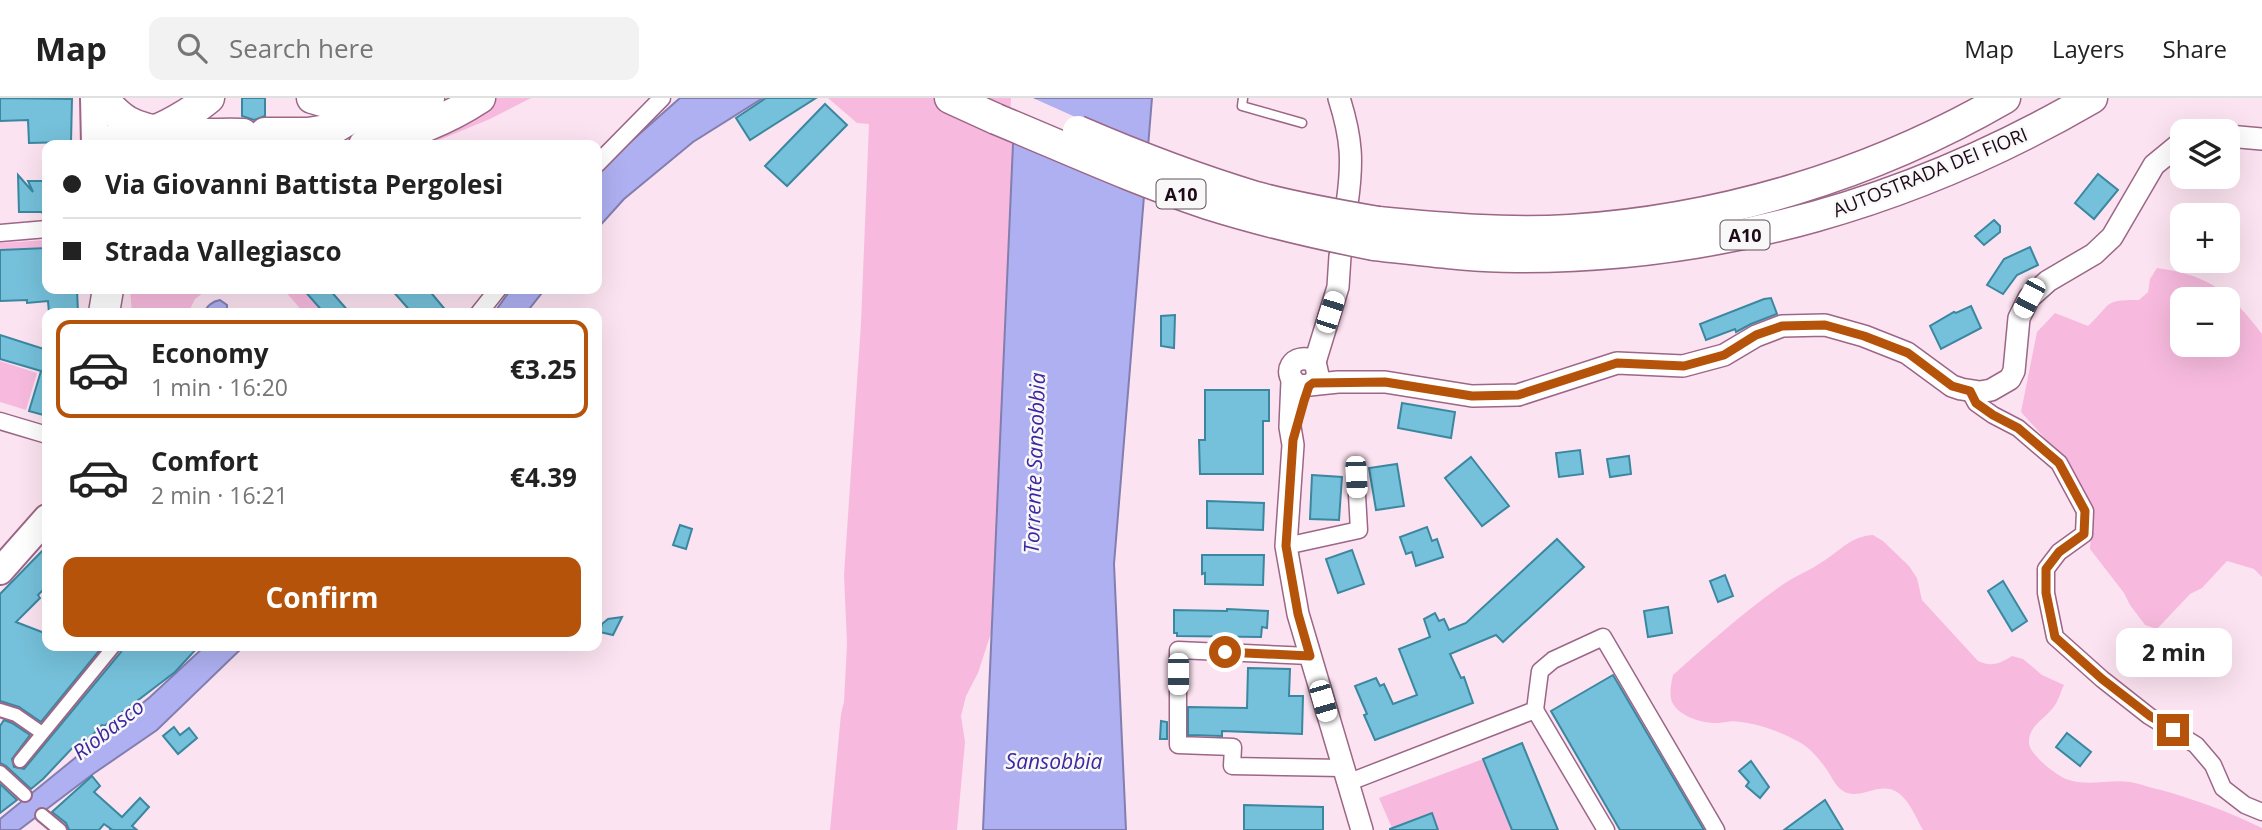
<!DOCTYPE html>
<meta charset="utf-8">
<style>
:root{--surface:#fff;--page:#f2f2f2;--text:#222;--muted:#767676;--line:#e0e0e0;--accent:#b45309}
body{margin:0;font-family:"Open Sans",sans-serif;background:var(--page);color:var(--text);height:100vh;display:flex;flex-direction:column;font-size:26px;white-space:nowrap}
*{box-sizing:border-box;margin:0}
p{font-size:23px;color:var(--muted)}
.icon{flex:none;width:38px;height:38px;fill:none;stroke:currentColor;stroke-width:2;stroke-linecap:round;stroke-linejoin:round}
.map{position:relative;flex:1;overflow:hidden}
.drawer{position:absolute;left:42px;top:210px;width:560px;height:343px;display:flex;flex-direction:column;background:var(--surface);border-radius:14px;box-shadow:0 7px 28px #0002}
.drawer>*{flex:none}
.banner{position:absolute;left:42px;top:42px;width:560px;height:154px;border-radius:14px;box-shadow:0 7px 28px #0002;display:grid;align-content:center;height:154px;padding:0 21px;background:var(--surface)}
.fabs{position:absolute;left:2170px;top:21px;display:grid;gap:14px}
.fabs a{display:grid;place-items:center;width:70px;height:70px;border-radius:14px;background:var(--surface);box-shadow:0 7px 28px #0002;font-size:35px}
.end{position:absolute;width:32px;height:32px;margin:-16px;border:9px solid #b45309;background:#fff;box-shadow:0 0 0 4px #fff}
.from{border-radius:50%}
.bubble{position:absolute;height:49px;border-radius:14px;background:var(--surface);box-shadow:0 7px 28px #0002;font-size:23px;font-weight:700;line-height:49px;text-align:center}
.car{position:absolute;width:21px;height:42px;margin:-21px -10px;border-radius:9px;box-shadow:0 0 5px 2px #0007;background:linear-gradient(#fff 24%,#345 0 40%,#fff 0 76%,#345 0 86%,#fff 0)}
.banner b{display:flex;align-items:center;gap:24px;height:66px;font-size:26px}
.banner b+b{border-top:2px solid var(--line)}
.banner i{width:18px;height:18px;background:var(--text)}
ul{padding:12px 0 0;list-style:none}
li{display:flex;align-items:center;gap:21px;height:98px;margin:0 14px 10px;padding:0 7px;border:4px solid transparent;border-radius:14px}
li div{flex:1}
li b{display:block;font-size:26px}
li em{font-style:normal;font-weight:700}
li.current{border-color:var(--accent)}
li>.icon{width:63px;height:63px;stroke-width:1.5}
.primary-button{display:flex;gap:14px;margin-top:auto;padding:14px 21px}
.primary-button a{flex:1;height:80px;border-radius:14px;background:var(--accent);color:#fff;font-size:28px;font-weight:700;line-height:80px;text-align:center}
header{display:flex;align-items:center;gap:42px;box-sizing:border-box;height:98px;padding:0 35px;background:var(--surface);border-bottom:2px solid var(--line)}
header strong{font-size:33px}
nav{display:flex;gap:38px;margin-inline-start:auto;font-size:24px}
.search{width:490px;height:63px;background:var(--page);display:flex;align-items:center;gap:18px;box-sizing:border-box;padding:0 24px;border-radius:14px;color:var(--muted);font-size:26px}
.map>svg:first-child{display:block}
</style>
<header>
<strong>Map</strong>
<div class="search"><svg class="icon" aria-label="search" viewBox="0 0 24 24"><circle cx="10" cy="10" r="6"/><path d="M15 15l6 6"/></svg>Search here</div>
<nav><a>Map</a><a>Layers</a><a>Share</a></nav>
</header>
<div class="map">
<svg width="2262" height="732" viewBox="0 0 2262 732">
<rect width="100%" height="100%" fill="#fce3f1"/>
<g fill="#f7bade" fill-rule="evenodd">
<path d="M495,0H531L490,21L427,47H392Z"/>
<path d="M828,0H1015L992,532L978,575L966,598L961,618L965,644L957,732H830L841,616L844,604L847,546L844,477L861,225L869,26L857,25Z"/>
<path d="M47,142V150L0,152V145Z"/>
<path d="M2157,170C2210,177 2231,195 2262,236V479L2254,471L2227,463L2202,490L2190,496L2157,531L2145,527L2130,507L2124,495L2090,451C2096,392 2058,355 2021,314L2037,234L2055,215L2088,228C2113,205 2102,202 2139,202L2148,194L2150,181ZM2182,201H2228V247H2182Z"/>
<path d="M130,191H208L195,201L188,215H132Z"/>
<path d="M286,191H303L324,215H304L285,193Z"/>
<path d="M0,263L37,275L26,312L0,304Z"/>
<path d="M1873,437L1883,443L1909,468L1917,480L1922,502L1978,563C1992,569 1999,566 2012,558L2023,561L2042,577L2064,587C2060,595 2058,605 2052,611C2043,622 2028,629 2029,645C2029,656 2056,677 2066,681C2087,689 2109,681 2130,684C2141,686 2151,690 2161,692C2197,702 2229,714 2262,730V732H1923C1916,720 1908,699 1895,693C1878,684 1859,703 1843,693C1835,688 1832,679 1827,672C1820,662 1811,651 1801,645C1784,635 1760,626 1740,624C1733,622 1726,624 1719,625C1704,626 1679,619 1672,604C1669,596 1671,586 1673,577C1709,545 1745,513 1785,485C1797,477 1811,472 1822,464C1840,453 1851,438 1873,437Z"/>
<path d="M1483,661L1512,732H1438L1431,715L1392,730L1379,700Z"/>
</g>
<g fill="#aeb0f1" stroke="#837eb0" stroke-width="2">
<path d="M680,0H763L693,44L624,101L597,131V76L602,69Z"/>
<path d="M1015,0H1152L1114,466L1126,732H983Z"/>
<path d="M511,191H545L526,215H494Z"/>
<path d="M220,202L227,207V215H205C206,208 213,203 220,202Z"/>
<path d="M205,548H244L157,632L93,676L19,732H0V721L150,599Z"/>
</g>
<path fill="#fce3f1" d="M1011,0H1033L1091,26L1152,49L1009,40Z"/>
<g fill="#75c0da" stroke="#3b87a0" stroke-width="2">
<path d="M0,0L72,1L71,44L29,45L28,22L0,23Z"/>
<path d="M242,0H265V18L254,22L242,18Z"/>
<path d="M766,0H816L750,42L736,20Z"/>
<path d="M825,6L847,27L787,88L765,68Z"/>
<path d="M2098,76L2118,92L2094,121L2075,105Z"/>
<path d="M18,77L33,94L28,83H47V121H45L42,114H19Z"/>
<path d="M1994,122L2000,128V134L1984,147L1975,138Z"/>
<path d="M2030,149L2038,167L2017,177L2003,196L1987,187L2004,161Z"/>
<path d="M47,150V191H77L78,215H49L48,203L27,205V202L0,203V152Z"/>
<path d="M303,191H329L350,215H324Z"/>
<path d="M391,191H428L448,215H412Z"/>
<path d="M1771,200L1777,216L1751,226L1736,234L1735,231L1706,242L1700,226L1764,201Z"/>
<path d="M1971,208L1981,230L1941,251L1930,228L1954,214L1956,215Z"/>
<path d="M1175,217L1174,250L1161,248V218Z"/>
<path d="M0,237L47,252V318L29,313L41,273L0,261Z"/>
<path d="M1205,292H1269V323H1263V376H1200L1199,342H1205Z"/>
<path d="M1402,305L1455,314L1451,340L1398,330Z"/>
<path d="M1580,352L1583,376L1559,379L1556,355Z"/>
<path d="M1629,358L1631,376L1610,379L1607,361Z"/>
<path d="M1471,359L1509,408L1482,428L1445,380Z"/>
<path d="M1397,366L1404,408L1376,412L1369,370Z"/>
<path d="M1312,377L1342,379L1339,422L1310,421Z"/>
<path d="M1207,403L1264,405L1263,432L1207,430Z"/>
<path d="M680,427L692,431L686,451L673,447Z"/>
<path d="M1427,429L1432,443L1437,441L1443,459L1416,468L1412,454L1406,456L1400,439Z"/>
<path d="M1557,441L1584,469L1503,544L1496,537L1450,556L1461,580L1464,579L1473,605L1375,642L1364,617L1367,616L1355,588L1376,580L1380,588L1384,586L1393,606L1417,597L1399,551L1430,539L1424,521L1435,515L1439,523L1444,521L1449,532L1466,525Z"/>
<path d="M47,448V488L38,497L40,500L16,524L47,536V548H103L41,624L19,609L0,603V496Z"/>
<path d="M1352,452L1364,486L1338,495L1326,461Z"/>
<path d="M1202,457H1264L1263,487L1205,486V475L1202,476Z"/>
<path d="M1725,477L1733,498L1718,504L1710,483Z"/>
<path d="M2003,483L2027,523L2012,533L1988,493Z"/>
<path d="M1668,509L1672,535L1648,539L1644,513Z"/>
<path d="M1227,511L1268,513L1267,530L1262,529L1261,539L1177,538V535H1174V512L1227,513Z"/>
<path d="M622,519L613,537L600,534L602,526L608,521Z"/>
<path d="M123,548H199L175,574L104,628L102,627L82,648L77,645L43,681L31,691L6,668L0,665V628L4,622L12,625L30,637L12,661L14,669L24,671L121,554Z"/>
<path d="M1248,570L1290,571L1289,598H1303L1302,636L1222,633V638L1188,637V609L1247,610Z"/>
<path d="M1613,577L1704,732H1620L1551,613Z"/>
<path d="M1161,623L1167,624V641H1160Z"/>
<path d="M174,629L180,637L189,630L197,640L178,656L163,638Z"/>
<path d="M2067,635L2091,654L2080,668L2056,649Z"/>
<path d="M1522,645L1531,667L1558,732H1512L1483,661Z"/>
<path d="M1751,663L1769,689L1760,700L1746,688L1749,684L1739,673Z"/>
<path d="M92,678L100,688L94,694L122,719L140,700L149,709L132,728L137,732H110L111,731L104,726L99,732H69L66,725L52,714Z"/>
<path d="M0,686L17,702L0,715Z"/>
<path d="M1825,702L1843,732H1784Z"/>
<path d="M1244,707L1323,709V732H1244Z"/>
<path d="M1432,715L1438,732H1390V731Z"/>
</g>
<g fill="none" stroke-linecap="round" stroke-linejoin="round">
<g stroke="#9c6687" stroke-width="11">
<path id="service" d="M1243,0L1242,8L1302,25"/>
</g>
<g stroke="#9c6687" stroke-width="16">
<g id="pedestrian">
<path d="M0,612L16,617L42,635"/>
<path d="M20,663L114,548"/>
<path d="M0,674L25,697"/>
<path d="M42,717L60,732"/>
</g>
</g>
<g stroke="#9c6687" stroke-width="19">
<g id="minor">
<path d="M597,66L662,0"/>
<path d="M0,135L47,131"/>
<path d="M479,215L498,191"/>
<path d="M1970,294L1976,305L1993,317L2018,330L2059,365L2085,413L2084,436L2059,454L2046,471V495L2055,539L2102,581L2149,618L2196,647L2213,667L2223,690L2245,707L2262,714"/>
<path d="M0,323L47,337"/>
<path d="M1286,448L1359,432L1356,379"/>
<path d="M1310,558L1178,552V647L1233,649L1232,668L1343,670"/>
<path d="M1535,612L1606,732"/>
<path d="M1347,685L1535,612L1540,573L1553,562L1603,539L1716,732"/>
</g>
</g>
<g stroke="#9c6687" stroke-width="24">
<g id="tertiary">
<path d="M1339,0C1352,41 1353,64 1347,106"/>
<path d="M2228,38L2262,41"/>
<path d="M1315,264L1338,189L1340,158"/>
<path d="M1292,283L1290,329L1293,347L1286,448L1298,516L1362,732"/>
<path d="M1313,285L1318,277L1315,264C1293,252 1279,277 1300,288L1338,284H1385L1472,298L1518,297L1617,265L1683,268L1724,257L1756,238L1782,228L1825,227L1864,238L1907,255L1952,288L1961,291L1980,294L1991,292L2010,281L2014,273L2019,220L2029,200L2048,183L2094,156L2112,139L2154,67L2182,44"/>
</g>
</g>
<g stroke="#9c6687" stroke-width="30">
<g id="primary">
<path d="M94,0L95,47"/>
<path d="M0,473L47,420"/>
</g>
</g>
<g stroke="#9c6687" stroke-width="33">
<g id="motorway">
<path d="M102,0C109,8 117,17 127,23C157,40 208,35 243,36"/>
<path d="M312,0L371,17"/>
<path d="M950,0L996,21"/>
<path d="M371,32L429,0"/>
<path d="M265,35H308L333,31L384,0"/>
<path d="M102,47C119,36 138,39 156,32C172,26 196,11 209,0"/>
<path d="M364,47C405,38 445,23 480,0"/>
<path d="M1378,124C1442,130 1506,136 1570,132C1723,122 1872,77 2005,0"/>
<path d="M1374,147C1421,152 1469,159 1516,159C1721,160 1915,103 2092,0"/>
<path d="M104,215L108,191"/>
</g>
</g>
<use href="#service" stroke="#fff" stroke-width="8"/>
<use href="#pedestrian" stroke="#fff" stroke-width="12"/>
<use href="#minor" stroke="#fff" stroke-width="16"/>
<use href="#tertiary" stroke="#fff" stroke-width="21"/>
<use href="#primary" stroke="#fff" stroke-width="26"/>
<use href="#motorway" stroke="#fff" stroke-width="30"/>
<g stroke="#9c6687" stroke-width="33" stroke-linecap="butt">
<g id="motorway-bridge">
<path d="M996,21C1066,50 1136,82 1208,106C1262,123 1318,136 1374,147"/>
<path d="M1078,33C1136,58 1196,81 1256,99C1296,110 1337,117 1378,124"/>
</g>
</g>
<use href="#motorway-bridge" stroke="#fff" stroke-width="30"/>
</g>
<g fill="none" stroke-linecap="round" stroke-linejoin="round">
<path stroke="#b45309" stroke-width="9" d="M1225,554L1310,558L1298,516L1286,448L1293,342L1304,303L1309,288L1313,285L1385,284L1472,298L1518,297L1617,265L1684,268L1724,257L1756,237L1782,228L1825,227L1864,238L1908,255L1952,288L1970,293L1976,305L1993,317L2018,330L2059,365L2085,413L2084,436L2059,454L2046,471V495L2055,539L2102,581L2150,618L2173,632"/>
</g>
<g text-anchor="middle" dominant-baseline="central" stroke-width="5" stroke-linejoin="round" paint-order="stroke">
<g fill="#f8f8f8" stroke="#60515b" stroke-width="2">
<rect x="1156.5" y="81.5" width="49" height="29" rx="5"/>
<rect x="1720.5" y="122.5" width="49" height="29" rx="5"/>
</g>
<g font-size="18" font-weight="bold" fill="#1f0a18">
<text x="1181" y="96">A10</text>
<text x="1745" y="137">A10</text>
</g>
<g font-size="19" fill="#1f0a18" stroke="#f8f8f8">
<text transform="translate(1930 74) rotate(-22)">AUTOSTRADA DEI FIORI</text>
</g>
<g font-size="21" font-style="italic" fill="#3e27a1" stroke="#f8f8f8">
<text transform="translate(1034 365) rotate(-88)">Torrente Sansobbia</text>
<text transform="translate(108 631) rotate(-38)">Riobasco</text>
<text x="1054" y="663">Sansobbia</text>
</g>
</g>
</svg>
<div class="fabs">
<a><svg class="icon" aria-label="layers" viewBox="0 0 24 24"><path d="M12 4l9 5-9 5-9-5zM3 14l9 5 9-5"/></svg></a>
<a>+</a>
<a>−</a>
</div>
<i class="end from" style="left:1225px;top:554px"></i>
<i class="end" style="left:2173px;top:632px"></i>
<div class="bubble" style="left:2116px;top:530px;width:116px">2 min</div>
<i class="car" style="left:2029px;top:200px;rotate:208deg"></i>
<i class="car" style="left:1330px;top:214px;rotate:18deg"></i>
<i class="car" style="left:1356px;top:379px;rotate:177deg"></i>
<i class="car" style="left:1178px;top:576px;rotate:180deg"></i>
<i class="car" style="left:1323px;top:603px;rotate:164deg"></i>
<div class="banner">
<b><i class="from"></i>Via Giovanni Battista Pergolesi</b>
<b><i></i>Strada Vallegiasco</b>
</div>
<section class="drawer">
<ul>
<li class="current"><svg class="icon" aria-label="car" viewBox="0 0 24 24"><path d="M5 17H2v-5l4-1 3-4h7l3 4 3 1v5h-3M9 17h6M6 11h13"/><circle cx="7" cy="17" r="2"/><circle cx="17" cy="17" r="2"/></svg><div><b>Economy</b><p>1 min · 16:20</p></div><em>€3.25</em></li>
<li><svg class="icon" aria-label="car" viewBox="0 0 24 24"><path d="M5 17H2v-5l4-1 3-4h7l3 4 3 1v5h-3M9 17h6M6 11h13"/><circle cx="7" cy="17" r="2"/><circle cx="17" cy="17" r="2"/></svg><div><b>Comfort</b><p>2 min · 16:21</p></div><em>€4.39</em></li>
</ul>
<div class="primary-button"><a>Confirm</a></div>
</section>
</div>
